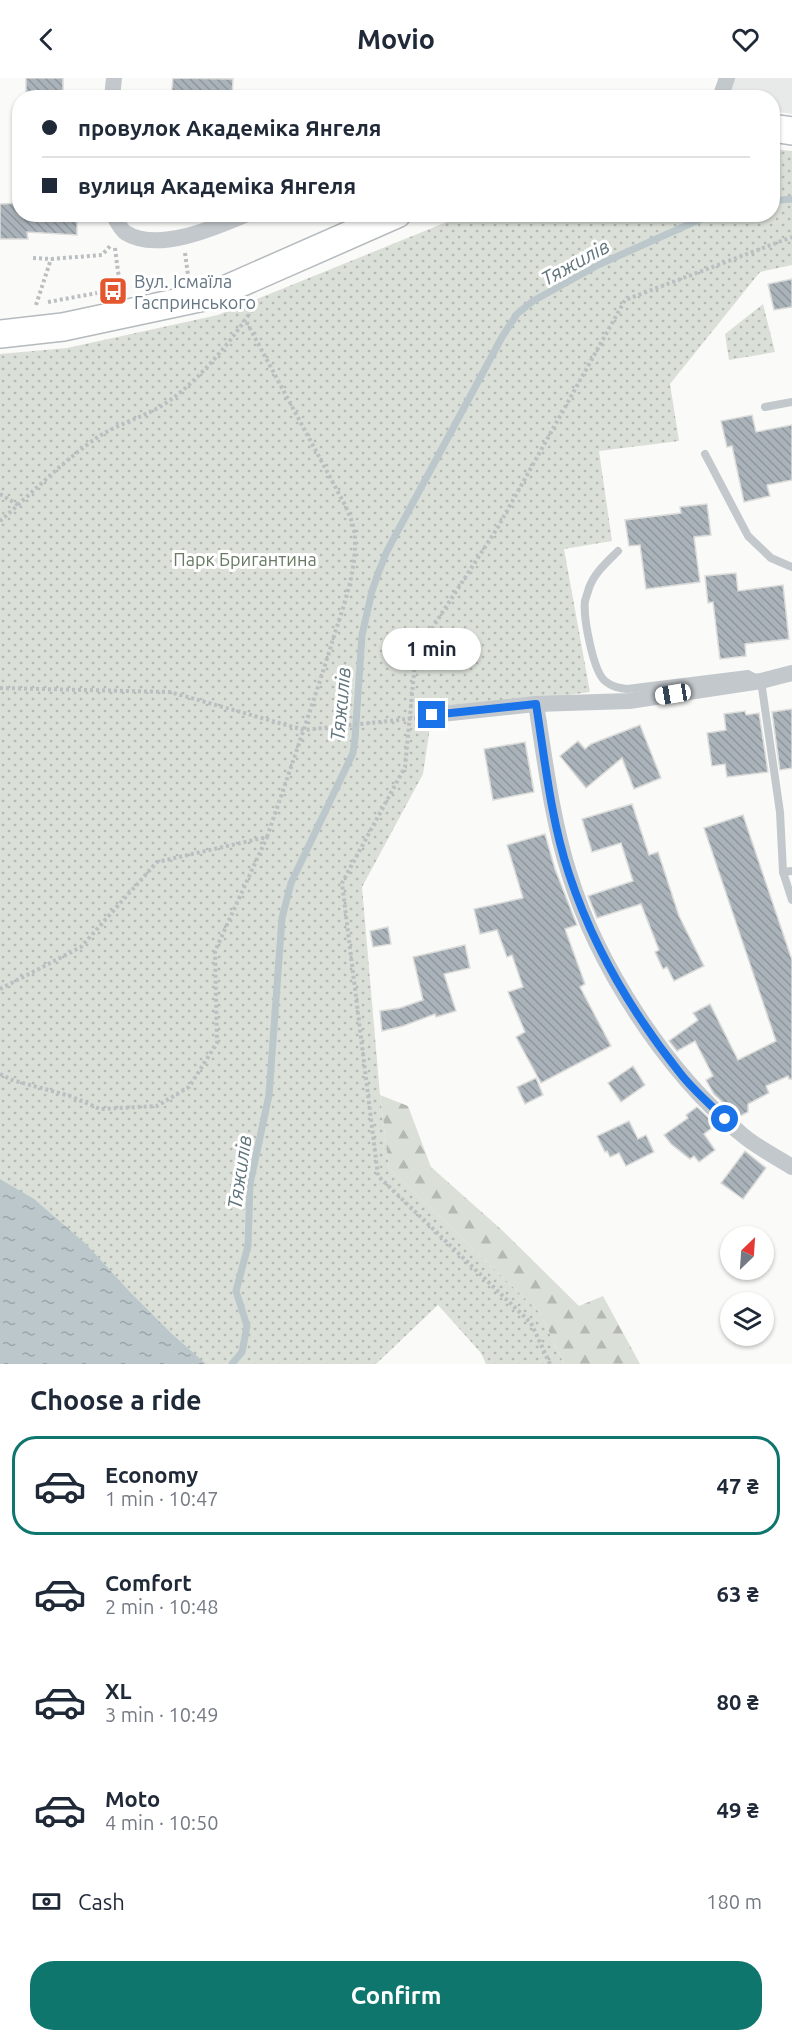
<!DOCTYPE html>
<meta charset="utf-8">
<style>
:root{--surface:#fff;--page:#f6f6f7;--text:#1f2937;--muted:#747a83;--line:#e0e1e3;--accent:#0f766e}
body{margin:0;font-family:Ubuntu,sans-serif;background:var(--page);color:var(--text);height:100vh;display:flex;flex-direction:column;font-size:22px;white-space:nowrap}
*{box-sizing:border-box;margin:0}
p{font-size:20px;color:var(--muted)}
.icon{flex:none;width:33px;height:33px;fill:none;stroke:currentColor;stroke-width:2;stroke-linecap:round;stroke-linejoin:round}
.map{position:relative;height:1286px;overflow:hidden}
.panel{display:flex;flex-direction:column;background:var(--surface);flex:1}
.panel>*{flex:none}
.hud{position:absolute;left:12px;top:12px;width:768px;height:132px;border-radius:24px;box-shadow:0 2px 4px #0004;display:grid;align-content:center;height:132px;padding:0 30px;background:var(--surface)}
.needle{width:39px;rotate:25deg}
.tools{position:absolute;left:720px;top:1148px;display:grid;gap:12px}
.tools a{display:grid;place-items:center;width:54px;height:54px;border-radius:50%;background:var(--surface);box-shadow:0 2px 4px #0004;font-size:30px}
.end{position:absolute;width:27px;height:27px;margin:-14px;border:8px solid #1a73e8;background:#fff;box-shadow:0 0 0 3px #fff}
.from{border-radius:50%}
.bubble{position:absolute;height:42px;border-radius:21px;background:var(--surface);box-shadow:0 2px 4px #0004;font-size:20px;font-weight:600;line-height:42px;text-align:center}
.car{position:absolute;width:18px;height:36px;margin:-18px -9px;border-radius:8px;box-shadow:0 0 4px 2px #0007;background:linear-gradient(#fff 24%,#345 0 40%,#fff 0 76%,#345 0 86%,#fff 0)}
.hud b{display:flex;align-items:center;gap:21px;height:57px;font-size:22px}
.hud b+b{border-top:2px solid var(--line)}
.hud i{width:15px;height:15px;background:var(--text)}
ul{padding:0;list-style:none}
li{display:flex;align-items:center;gap:18px;height:99px;margin:0 12px 9px;padding:0 18px;border:3px solid transparent;border-radius:24px}
li div{flex:1}
li b{display:block;font-size:22px}
li em{font-style:normal;font-weight:600}
li.active{border-color:var(--accent)}
li>.icon{width:54px;height:54px;stroke-width:1.5}
h2{padding:0 30px;font-size:27px;line-height:72px}
.pay{display:flex;align-items:center;gap:15px;height:66px;padding:0 30px;font-size:22px}
.pay p{margin-inline-start:auto}
.button{display:flex;gap:12px;margin-top:auto;padding:12px 30px}
.button a{flex:1;height:69px;border-radius:24px;background:var(--accent);color:#fff;font-size:24px;font-weight:600;line-height:69px;text-align:center}
header{display:flex;justify-content:space-between;align-items:center;height:78px;padding:0 30px;background:var(--surface);font-size:27px;font-weight:600}
.map>svg:first-child{display:block}
</style>
<header><svg class="icon" aria-label="back" viewBox="0 0 24 24"><path d="M15 5l-7 7 7 7"/></svg>Movio<svg class="icon" aria-label="heart" viewBox="0 0 24 24"><path d="M12 20l-8-8c-3-5 5-10 8-4 3-6 11-1 8 4z"/></svg></header>
<div class="map">
<svg width="792" height="1286" viewBox="0 0 792 1286">
<defs>
<pattern id="forest-firs" width="22" height="20" patternUnits="userSpaceOnUse" patternTransform="scale(1.5)"><rect width="22" height="20" fill="#dadfd7"/><path d="M5 1l3.5 6h-7zM16 11l3.5 6h-7z" fill="#b4b9b4"/></pattern>
<pattern id="park-dots" width="8" height="8" patternUnits="userSpaceOnUse" patternTransform="scale(1.5)"><rect width="8" height="8" fill="#dadfd7"/><path d="M2 2h.1M6 6h.1" fill="none" stroke="#b4b9b4" stroke-width="1.8" stroke-linecap="round"/></pattern>
<pattern id="water-ripples" width="26" height="14" patternUnits="userSpaceOnUse" patternTransform="scale(1.5)"><rect width="26" height="14" fill="#bbc7cb"/><path d="M2 4q2-2 4 0t4 0M15 11q2-2 4 0t4 0" fill="none" stroke="#9ca6aa"/></pattern>
<pattern id="building-back-hatch" width="6" height="6" patternUnits="userSpaceOnUse" patternTransform="scale(1.5)"><rect width="6" height="6" fill="#aab3b9"/><path d="M-1 5l2 2M0 0l6 6M5-1l2 2" fill="none" stroke="#8e969c"/></pattern>
</defs>
<rect width="100%" height="100%" fill="#fafaf8"/>
<path fill="#e8e9e9" d="M735,0H792V36L773,33L772,20H728Z"/>
<path fill="url(#forest-firs)" d="M380,1017L408,1028L431,1089L503,1153L579,1228L603,1218L640,1286H564L540,1235L389,1090Z"/>
<g fill="url(#park-dots)">
<path d="M773,71L792,73V187L760,194L670,306L679,363L599,373L612,463L564,471L590,614L432,636L423,696L362,809L380,1017L389,1090L540,1235L564,1286H486L481,1275L438,1227L376,1286H155L0,1120V276L67,270L218,237L464,137L772,136Z"/>
<path d="M763,226L775,274L729,282L725,256Z"/>
</g>
<path fill="url(#water-ripples)" d="M0,1101L34,1121L86,1166L130,1214L172,1256L206,1286H0Z"/>
<g fill="none" stroke-linecap="round" stroke-linejoin="round">
<g stroke="#bbc7cb" stroke-width="7">
<path d="M772,123L792,121"/>
<path d="M232,1286L242,1274L247,1248L236,1213L248,1168L250,1106L269,1017L282,840L291,805L353,675L355,660L362,557L372,513L379,493L387,473L502,259L517,236L533,223L598,187L712,136"/>
</g>
</g>
<g fill="url(#building-back-hatch)" stroke="#dcdcda" stroke-width="1.5">
<rect x="26" y="0" width="37" height="20"/>
<path d="M173,0L233,1L232,20H171Z"/>
<path d="M20,125V136H77V157L27,154L28,161H0V126Z"/>
<path d="M792,201V229L774,232L768,206Z"/>
<path d="M752,337L756,354L792,347V402L767,407L770,418L744,424L732,368L727,369L721,343Z"/>
<path d="M707,426L711,457L694,459L700,504L646,511L640,467L629,468L625,442L681,435L680,429Z"/>
<path d="M736,495L738,513L783,507L789,561L745,566L746,578L720,581L713,524L708,525L705,498Z"/>
<path d="M792,631V690L780,692L772,634Z"/>
<path d="M745,633L746,637L759,635L768,694L727,699L725,686L712,688L707,655L726,652L724,636Z"/>
<path d="M640,647L661,700L634,711L622,680L586,710L560,678L578,663L585,671L591,666Z"/>
<path d="M525,664L534,714L493,722L484,671Z"/>
<path d="M632,726L649,777L658,774L679,838L704,888L674,903L667,889L663,891L655,874L659,872L641,826L597,840L588,818L633,803L621,765L592,774L582,741Z"/>
<path d="M743,737L792,882V1001H789L788,998L766,1008L769,1015L748,1026V1034L738,1039L714,1016L706,1002L713,998L695,963L677,973L669,963L698,942L693,935L710,926L738,982L776,963L704,750Z"/>
<path d="M545,756L555,791L577,847L565,851L585,906L580,909L611,968L541,1005L516,959L525,954L508,914L523,909L512,877L507,879L497,852L480,856L474,831L523,820L507,767Z"/>
<path d="M388,849L391,866L373,869L370,853Z"/>
<path d="M465,867L470,890L444,896L456,933L436,939L435,936L403,948L382,953L380,933L400,930L423,922L413,879Z"/>
<path d="M633,988L645,1007L621,1024L608,1005Z"/>
<path d="M536,1000L543,1017L525,1026L517,1009Z"/>
<path d="M697,1029L716,1047L704,1056L715,1072L699,1084L694,1078L690,1081L671,1066L664,1057L688,1040L686,1037Z"/>
<path d="M629,1043L638,1061L646,1057L654,1074L626,1088L619,1075L610,1079L607,1073L605,1074L597,1058Z"/>
<path d="M745,1073L766,1090L743,1121L721,1105Z"/>
</g>
<g fill="none" stroke-linecap="round" stroke-linejoin="round">
<g stroke="#b5babe" stroke-width="30">
<g id="primary">
<path d="M772,50L792,53"/>
<path d="M0,256L63,249L213,217L397,136"/>
</g>
</g>
<g stroke="#bbbfc2" stroke-width="4" stroke-dasharray="3 3" stroke-linecap="butt">
<path d="M115,170L118,194L122,210"/>
<path d="M185,175L188,197"/>
<path d="M33,180L51,181L102,177L111,167"/>
<path d="M48,224L97,215"/>
<path d="M36,227L51,181"/>
<path d="M0,416L18,427"/>
<path d="M0,443C31,416 64,382 98,359C116,347 137,341 156,331C191,313 236,259 256,225"/>
<path d="M0,610L170,614L304,652L417,640"/>
<path d="M0,911L81,869L157,784L267,759C289,695 311,632 331,568C341,534 356,498 355,462C355,449 350,438 345,427L246,243"/>
<path d="M0,996L12,1002L70,1018L100,1031L157,1028L189,1009L217,965L215,873L267,759"/>
<path d="M550,1286L531,1245L378,1098L342,805L405,689L416,575L498,449L625,222L792,159"/>
</g>
<g stroke="#c3c8cc" stroke-width="8">
<path d="M765,329L792,324"/>
<path d="M705,376L748,458L771,480L792,489"/>
<path d="M618,473C608,483 594,495 589,510C588,514 586,519 585,523C583,539 593,593 605,603C612,609 619,610 627,611L748,596L761,603L780,734L783,794L792,822"/>
<path d="M783,794L792,793"/>
</g>
<g stroke="#c3c8cc" stroke-width="16">
<path d="M112,20L114,0"/>
<path d="M720,20L727,0"/>
<path d="M113,136C116,142 121,152 126,155C158,175 216,149 247,136"/>
<path d="M536,626C545,683 552,741 569,795C597,887 665,992 739,1054C754,1068 775,1078 792,1089"/>
<path d="M432,637L536,626L629,623L761,603L792,595"/>
</g>
<use href="#primary" stroke="#fff" stroke-width="27"/>
</g>
<g fill="none" stroke-linecap="round" stroke-linejoin="round">
<path stroke="#1a73e8" stroke-width="8" d="M432,637L536,626C545,683 551,742 569,796C593,869 633,936 680,995C693,1012 710,1026 725,1041"/>
</g>
<defs>
<g id="bus-square" transform="scale(1.5)"><rect x="-9" y="-9" width="18" height="18" rx="4" fill="#e4572e" stroke="#fff"/><path d="M-5-6H5V4H4V6H2V4H-2V6H-4V4H-5ZM-3.5-4V0h7V-4ZM-3.5 1.2v1.5H-2V1.2ZM2 1.2v1.5H3.5V1.2Z" fill="#fff"/></g>
</defs>
<g fill-rule="evenodd">
<use href="#bus-square" x="113" y="213"/>
</g>
<g text-anchor="middle" dominant-baseline="central" stroke-width="6" stroke-linejoin="round" paint-order="stroke">
<g font-size="18" fill="#657683" stroke="#fff" text-anchor="start">
<text x="134" y="203">Вул. Ісмаїла<tspan x="134" dy="21">Гаспринського</tspan></text>
</g>
<g font-size="18" fill="#687a64" stroke="#fff">
<text x="245" y="481">Парк Бригантина</text>
</g>
<g font-size="20" font-style="italic" fill="#60757c" stroke="#fff">
<text transform="translate(575 184) rotate(-29)">Тяжилів</text>
<text transform="translate(340 626) rotate(-85)">Тяжилів</text>
<text transform="translate(239 1094) rotate(-82)">Тяжилів</text>
</g>
</g>
</svg>
<div class="tools">
<a><svg class="needle" viewBox="-14 -14 28 28"><path d="M0-13l5 13h-10z" fill="#e53935"/><path d="M0 13l5-13h-10z" fill="#747a83"/></svg></a>
<a><svg class="icon" aria-label="layers" viewBox="0 0 24 24"><path d="M12 4l9 5-9 5-9-5zM3 14l9 5 9-5"/></svg></a>
</div>
<i class="end from" style="left:725px;top:1041px"></i>
<i class="end" style="left:432px;top:637px"></i>
<div class="bubble" style="left:382px;top:550px;width:99px">1 min</div>
<i class="car" style="left:673px;top:616px;rotate:261deg"></i>
<div class="hud">
<b><i class="from"></i>провулок Академіка Янгеля</b>
<b><i></i>вулиця Академіка Янгеля</b>
</div>
</div>
<section class="panel">
<h2>Choose a ride</h2>
<ul>
<li class="active"><svg class="icon" aria-label="car" viewBox="0 0 24 24"><path d="M5 17H2v-5l4-1 3-4h7l3 4 3 1v5h-3M9 17h6M6 11h13"/><circle cx="7" cy="17" r="2"/><circle cx="17" cy="17" r="2"/></svg><div><b>Economy</b><p>1 min · 10:47</p></div><em>47 ₴</em></li>
<li><svg class="icon" aria-label="car" viewBox="0 0 24 24"><path d="M5 17H2v-5l4-1 3-4h7l3 4 3 1v5h-3M9 17h6M6 11h13"/><circle cx="7" cy="17" r="2"/><circle cx="17" cy="17" r="2"/></svg><div><b>Comfort</b><p>2 min · 10:48</p></div><em>63 ₴</em></li>
<li><svg class="icon" aria-label="car" viewBox="0 0 24 24"><path d="M5 17H2v-5l4-1 3-4h7l3 4 3 1v5h-3M9 17h6M6 11h13"/><circle cx="7" cy="17" r="2"/><circle cx="17" cy="17" r="2"/></svg><div><b>XL</b><p>3 min · 10:49</p></div><em>80 ₴</em></li>
<li><svg class="icon" aria-label="car" viewBox="0 0 24 24"><path d="M5 17H2v-5l4-1 3-4h7l3 4 3 1v5h-3M9 17h6M6 11h13"/><circle cx="7" cy="17" r="2"/><circle cx="17" cy="17" r="2"/></svg><div><b>Moto</b><p>4 min · 10:50</p></div><em>49 ₴</em></li>
</ul>
<div class="pay"><svg class="icon" aria-label="cash" viewBox="0 0 24 24"><path d="M3 7h18v10H3z"/><circle cx="12" cy="12" r="2"/></svg>Cash<p>180 m</p></div>
<div class="button"><a>Confirm</a></div>
</section>
